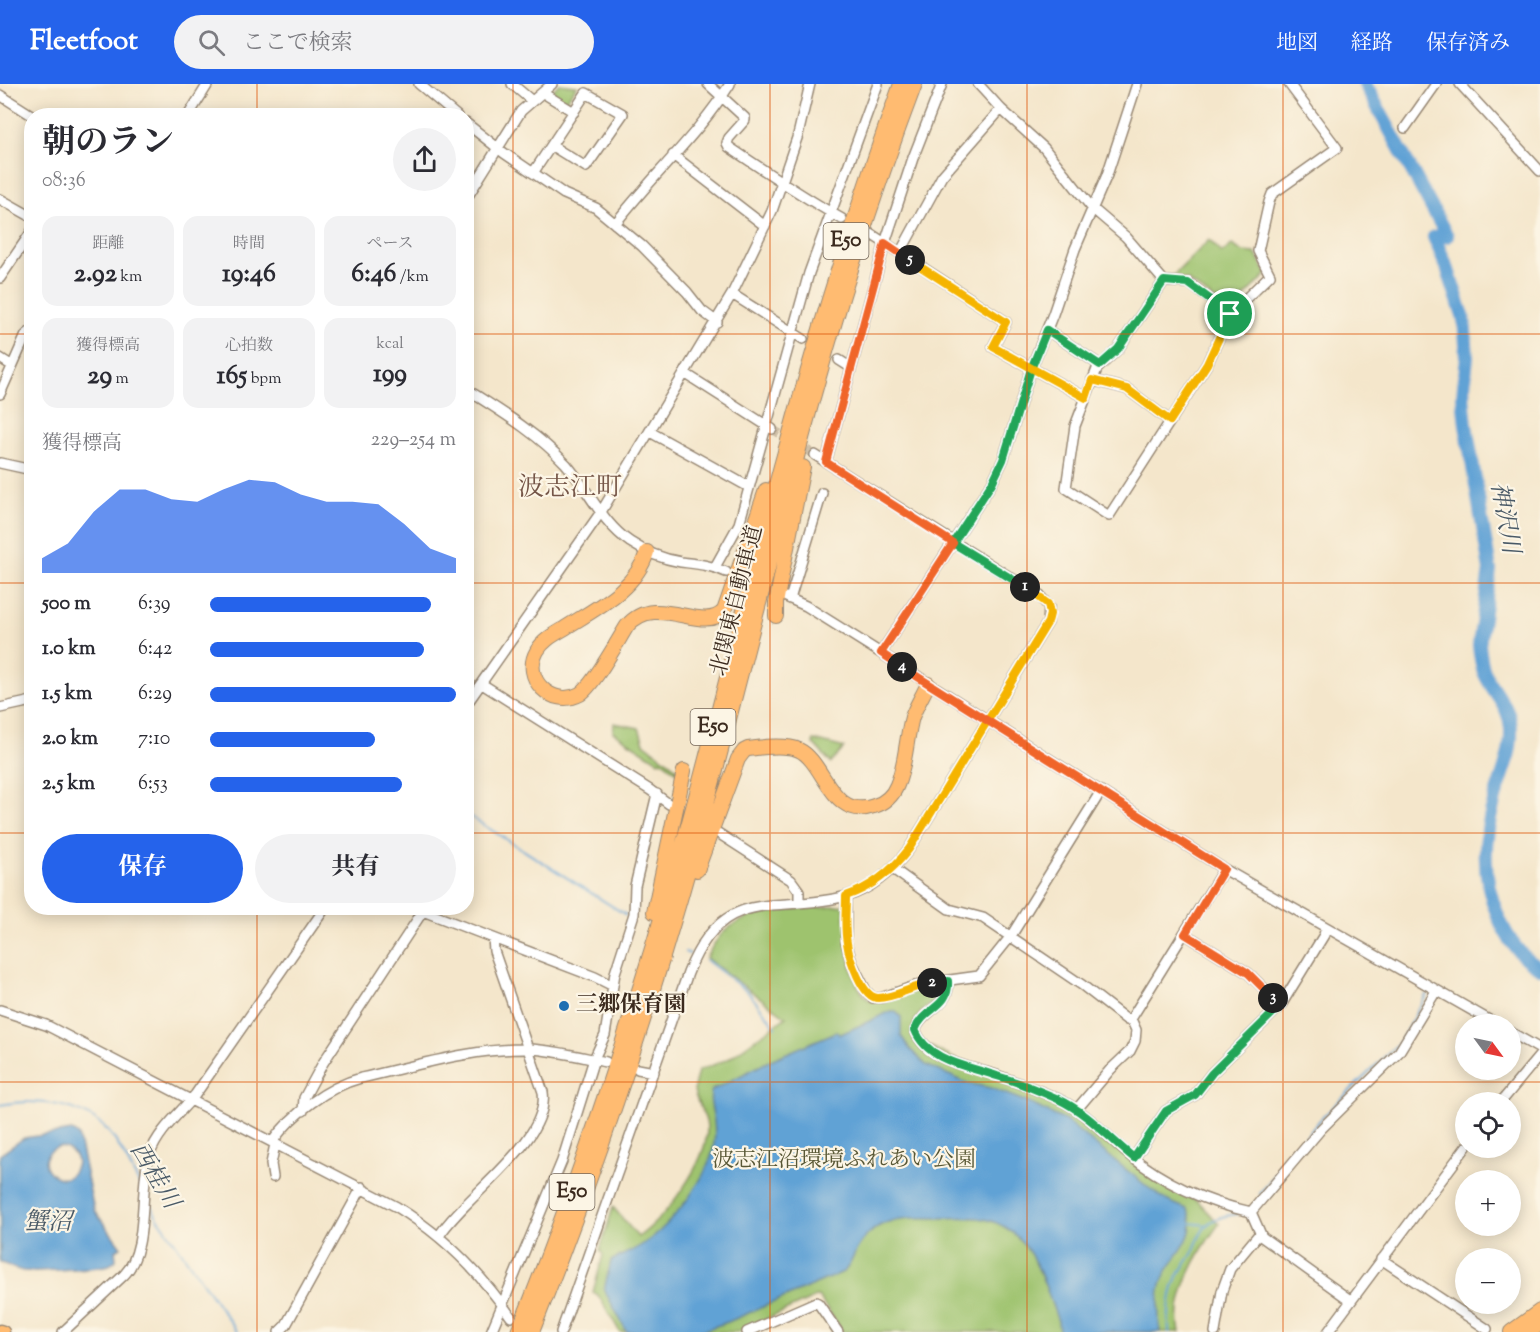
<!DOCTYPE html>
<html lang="ja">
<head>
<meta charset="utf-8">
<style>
  body { margin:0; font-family:"Sorts Mill Goudy","Noto Serif JP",serif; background:#f2f2f3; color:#2b2b33; height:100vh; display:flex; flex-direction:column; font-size:22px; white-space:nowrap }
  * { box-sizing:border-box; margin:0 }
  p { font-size:20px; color:#7c7c81 }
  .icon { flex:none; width:33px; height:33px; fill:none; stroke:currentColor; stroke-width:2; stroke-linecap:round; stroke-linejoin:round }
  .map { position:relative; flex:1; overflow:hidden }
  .drawer { position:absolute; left:24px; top:24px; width:450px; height:807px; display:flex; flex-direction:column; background:#fff; border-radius:24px; box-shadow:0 3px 15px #0003 }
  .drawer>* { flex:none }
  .needle { width:39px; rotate:123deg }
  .buttons { position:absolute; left:1455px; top:930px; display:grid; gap:12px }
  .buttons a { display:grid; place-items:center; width:66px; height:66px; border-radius:50%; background:#fff; box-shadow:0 3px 15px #0003; font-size:30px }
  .pin { position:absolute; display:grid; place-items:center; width:51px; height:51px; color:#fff; margin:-26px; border:3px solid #fff; border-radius:50%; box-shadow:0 2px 6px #0007 }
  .km { position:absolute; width:30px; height:30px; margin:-15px; border-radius:50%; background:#222; color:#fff; font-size:16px; line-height:30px; text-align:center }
  .round { display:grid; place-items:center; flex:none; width:63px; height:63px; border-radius:32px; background:#f2f2f3 }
  .summary { display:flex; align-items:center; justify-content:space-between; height:102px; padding:0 18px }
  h1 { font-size:33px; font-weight:700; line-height:45px }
  .figures { display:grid; grid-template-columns:repeat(3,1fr); gap:9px; height:102px; padding:6px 18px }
  .figures div { display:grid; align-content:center; border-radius:15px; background:#f2f2f3; text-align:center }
  .figures b { font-size:26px; font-weight:700 }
  .figures small { font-size:16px; font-weight:400 }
  .figures p { font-size:16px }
  .chart { height:168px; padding:12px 18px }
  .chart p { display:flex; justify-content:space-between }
  .chart svg { width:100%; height:108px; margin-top:6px; fill:#2563eb; opacity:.7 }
  .action { display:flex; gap:12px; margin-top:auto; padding:12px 18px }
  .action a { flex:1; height:69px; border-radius:36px; background:#2563eb; color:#fff; font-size:24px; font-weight:700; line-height:69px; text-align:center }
  .action a+a { background:#f2f2f3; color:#2b2b33 }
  ul { padding:0 18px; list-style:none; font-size:20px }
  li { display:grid; grid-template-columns:96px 72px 1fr; align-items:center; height:45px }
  li i { height:15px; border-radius:8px; background:#2563eb }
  header { display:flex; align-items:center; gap:36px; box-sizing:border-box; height:84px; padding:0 30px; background:#2563eb; color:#fff }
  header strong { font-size:28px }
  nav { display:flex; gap:33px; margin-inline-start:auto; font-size:21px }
  .search { width:420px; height:54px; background:#f2f2f3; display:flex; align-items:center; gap:15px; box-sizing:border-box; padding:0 21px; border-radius:33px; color:#7c7c81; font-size:22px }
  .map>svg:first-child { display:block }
</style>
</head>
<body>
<header>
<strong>Fleetfoot</strong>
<div class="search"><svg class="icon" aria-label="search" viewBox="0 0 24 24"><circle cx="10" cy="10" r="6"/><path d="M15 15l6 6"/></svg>ここで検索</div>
<nav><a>地図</a><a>経路</a><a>保存済み</a></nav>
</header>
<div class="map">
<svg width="1540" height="1248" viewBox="0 0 1540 1248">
  <rect width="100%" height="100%" fill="#fcf5e5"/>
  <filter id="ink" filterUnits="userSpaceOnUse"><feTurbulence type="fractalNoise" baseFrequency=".0167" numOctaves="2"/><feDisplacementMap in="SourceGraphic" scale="12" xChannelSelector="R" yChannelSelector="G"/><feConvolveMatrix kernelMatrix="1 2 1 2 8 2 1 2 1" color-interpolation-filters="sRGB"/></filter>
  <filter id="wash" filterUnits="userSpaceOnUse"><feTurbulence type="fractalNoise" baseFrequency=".008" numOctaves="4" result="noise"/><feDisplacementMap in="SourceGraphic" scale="24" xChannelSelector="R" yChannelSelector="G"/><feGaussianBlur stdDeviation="1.35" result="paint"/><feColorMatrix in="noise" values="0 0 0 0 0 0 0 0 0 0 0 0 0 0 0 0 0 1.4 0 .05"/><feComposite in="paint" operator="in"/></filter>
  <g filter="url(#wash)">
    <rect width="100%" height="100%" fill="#f4e6cb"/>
    <path fill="#9ec36e" stroke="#6c7646" stroke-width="1.5" d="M559 0 577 2 565 18 554 11 553 6Z
      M1209 156 1222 169 1232 161 1243 168 1255 169 1267 190 1230 227 1187 196H1169Z
      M614 639 639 644 644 659 678 685 677 688 661 676 658 677 613 648Z
      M814 656 841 663 844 664 831 679 813 659Z
      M844 821C847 847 847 903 871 917L940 902 945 907C936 918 918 926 914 940 913 944 915 951 915 955L991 993 1048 1015 1068 1026 1164 1100 1198 1117 1219 1140C1198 1168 1172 1212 1180 1248H843L818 1212 738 1248H620L598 1211 593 1208 603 1171 600 1166 613 1123 638 1153C665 1134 707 1079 707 1045 708 1031 695 1019 694 1005 694 1000 697 993 698 987L728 975 786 933 706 874C711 865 717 853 725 847 753 822 808 825 844 821Z"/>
    <path fill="#61a2d5" stroke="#4e667a" stroke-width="1.5" fill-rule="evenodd" d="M889 928H896L901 933V952L910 965 926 981 967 999 991 1004 1027 1018 1066 1037 1149 1104 1168 1117 1187 1125C1202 1153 1170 1174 1162 1197 1158 1209 1158 1235 1160 1248H1059L1058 1237C1043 1198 1032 1145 984 1135 970 1132 953 1134 938 1134 920 1134 896 1132 879 1142 871 1147 862 1156 857 1165 852 1174 851 1182 843 1188L728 1238 698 1248H627L604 1206 611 1177C621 1171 633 1167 643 1160 670 1143 710 1092 714 1060 715 1053 715 1045 714 1037 713 1026 708 1016 712 1006L773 975 836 948H838L839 951Z
      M72 1047 78 1051 94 1126 121 1163 115 1166 116 1176C114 1178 112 1180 109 1181 103 1184 29 1188 23 1187 15 1185 7 1181 0 1178V1071L24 1054ZM58 1063C70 1063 81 1073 75 1085 63 1111 26 1075 58 1063Z"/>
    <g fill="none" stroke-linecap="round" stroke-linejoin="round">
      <path stroke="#61a2d5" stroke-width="2" d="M466 730 626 831
        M685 868 690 870
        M706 876 748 908 776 943
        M0 1021C35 1014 83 1019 108 1047 122 1063 131 1085 141 1103
        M1260 1110 1320 1036 1400 958 1427 910
        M147 1114 156 1131 237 1248
        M1189 1139 1207 1141
        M1169 1248C1168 1231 1169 1209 1177 1193 1181 1185 1187 1178 1192 1170 1197 1160 1199 1149 1207 1141 1215 1133 1227 1132 1237 1130"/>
      <path stroke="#61a2d5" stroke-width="14" d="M1365 0 1447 152 1434 153 1447 183 1464 235 1467 272 1463 312 1466 341 1490 486 1479 561C1480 570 1481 579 1484 588 1492 608 1510 621 1511 645 1512 668 1503 690 1496 711 1483 754 1481 791 1498 832 1507 854 1519 873 1540 884"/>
    </g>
  </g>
  <g filter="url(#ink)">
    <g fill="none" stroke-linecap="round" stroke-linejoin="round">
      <path stroke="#cfc0a8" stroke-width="9" stroke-dasharray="9 4.5" stroke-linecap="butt" d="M772 345 815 371"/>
      <g stroke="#988874" stroke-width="12">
        <path id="minor" d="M419 0 457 32
          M512 0 532 17
          M708 0 745 34V36L729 54 727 59 729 63C766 88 803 113 842 135
          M978 0 1001 25 1044 64 1092 124 1126 153 1164 197 1189 199 1230 230
          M1460 0 1540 87
          M543 9 574 28
          M0 11 33 32
          M188 32 208 0
          M466 39 504 69 564 110 596 124 642 162 687 208 702 227 717 238
          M1405 44 1436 0
          M673 71 765 142
          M533 89 586 9 623 30 586 83 552 62
          M0 115 32 133
          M466 115 521 27 552 0
          M615 140C652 92 698 51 730 0
          M871 150 1006 238 993 263 1086 314
          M900 169 942 92 1001 25
          M0 194 32 147
          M1164 197 1118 265 1097 285 1075 342 1066 404 1109 432 1207 280 1230 230 1270 191 1258 167 1269 118 1272 110 1337 64 1289 0
          M732 210 803 255
          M1047 246 1100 281
          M0 274 11 281
          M839 276 850 283
          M686 290 772 345
          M1092 296 1127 305 1170 337
          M466 305C502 328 537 349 566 380 588 405 602 439 630 458 645 468 663 475 681 478 697 480 711 481 726 488
          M0 310 26 251 32 246
          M650 348 749 403
          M815 371 826 378
          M0 379 32 386
          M715 483 739 440 809 189 878 0
          M786 513 806 522 1224 785 1496 940
          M790 515 822 409
          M881 569 992 399 1003 376 1031 285 1053 230 1075 165 1107 91 1137 0
          M482 600 650 706 669 720
          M466 621 601 428 732 210 772 127 798 51 810 0
          M0 624 32 617
          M718 749 791 796 799 807V818
          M893 785 949 825 983 834 1082 901 1127 936 1131 935 1224 785
          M846 812V858L852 879 866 907 873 914H881L921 900 979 892 1011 852 1101 707
          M415 824 595 893 613 902
          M1185 850 1248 889 1281 921
          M948 897C950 923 924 924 915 946 927 977 968 982 996 991 1016 998 1036 1005 1056 1014 1085 1027 1105 1050 1128 1070 1165 1100 1205 1118 1251 1128
          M0 926 46 941 397 1123C444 1152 480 1188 511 1233
          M1510 948 1540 965
          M638 985 654 988
          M1501 1018 1540 971
          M1077 1025 1110 986 1130 967 1135 957 1136 946 1131 935
          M303 1027 304 1014 323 979 423 827
          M272 1058C292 1030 327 1003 361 994 415 982 472 964 529 965 554 966 581 973 606 978
          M1134 1074 1166 1027 1195 1011 1212 989 1281 921 1324 851 1326 843
          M273 1093 271 1080 275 1060
          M1251 1128 1321 1045 1399 968 1436 907
          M1251 1128 1262 1153 1350 1216
          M439 1152C465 1111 550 1058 543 1008L494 867 493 854
          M1381 1175 1487 1245
          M63 1248 124 1191C150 1165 138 1105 150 1070 158 1047 180 1029 195 1011L325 824
          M279 1248 286 1241 362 1103
          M491 1248 562 1077 594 975 605 951 615 889 634 830 635 802 657 710
          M561 1248 688 889C724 798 776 831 847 812 873 804 893 786 909 765L1048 538 1049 523 1040 512 826 378 885 159 913 74 942 0
          M747 1248 816 1218 818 1219 838 1248
          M1215 1248 1222 1207 1230 1185 1259 1150
          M1328 1248 1466 1063"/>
      </g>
      <g stroke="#988874" stroke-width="15">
        <path id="major" d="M0 1247 3 1248"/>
      </g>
      <g stroke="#988874" stroke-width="16">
        <path id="highway" d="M647 468C636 505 596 524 565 544 555 550 543 556 537 567 521 594 552 625 580 610 594 601 617 558 627 542 656 507 702 551 724 527L766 406
          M776 532V519L803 383
          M697 786 738 675 744 667 748 665C762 663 786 660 799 666 825 678 831 737 874 722 885 719 893 711 897 701 906 680 906 655 912 633 916 622 923 611 928 600
          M654 828 684 687
          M518 1248C582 1090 635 927 682 763 718 637 747 509 781 382 816 253 855 126 901 0
          M532 1248C604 1067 664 882 714 693 743 585 769 477 798 369 831 244 869 121 915 0
          M1511 1248 1540 1227
          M1529 1248 1540 1240"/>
      </g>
      <use href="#minor" stroke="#fff" stroke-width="9"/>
      <use href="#major" stroke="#ffbb71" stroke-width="12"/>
      <use href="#highway" stroke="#ffbb71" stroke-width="14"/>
    </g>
  </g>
  <g fill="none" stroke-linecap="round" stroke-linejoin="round" filter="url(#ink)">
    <g stroke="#fff" stroke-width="12">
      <path id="split-1" d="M1025 503 953 459 992 399 1003 376 1031 285 1047 246 1100 281 1118 265 1164 197 1188 199 1230 230"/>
    </g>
    <g stroke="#fff" stroke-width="12">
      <path id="split-2" d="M932 899C915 901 894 914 878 914 862 914 849 873 847 859 844 844 846 827 846 812 872 803 892 787 909 765L1048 538 1050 530 1048 520 1025 503"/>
    </g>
    <g stroke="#fff" stroke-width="12">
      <path id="split-3" d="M932 899 948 897C950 924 924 923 915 946 928 978 969 982 997 992 1018 998 1038 1006 1058 1015 1088 1029 1109 1054 1134 1074L1166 1027 1195 1011 1212 989 1281 921 1273 914"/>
    </g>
    <g stroke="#fff" stroke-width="12">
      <path id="split-4" d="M902 583 1224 785 1185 850 1248 889 1273 914"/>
    </g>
    <g stroke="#fff" stroke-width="12">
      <path id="split-5" d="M902 583 881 569 953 459 826 378 885 159 910 176"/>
    </g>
    <g stroke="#fff" stroke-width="12">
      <path id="split-6" d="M910 176 1006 238 993 263 1086 314 1092 296 1127 305 1170 337 1207 280 1230 230"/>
    </g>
    <use href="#split-1" stroke="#22a559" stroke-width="8"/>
    <use href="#split-2" stroke="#f5b400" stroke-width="8"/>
    <use href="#split-3" stroke="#22a559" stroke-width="8"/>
    <use href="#split-4" stroke="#f0652b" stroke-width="8"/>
    <use href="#split-5" stroke="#f0652b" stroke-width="8"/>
    <use href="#split-6" stroke="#f5b400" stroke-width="8"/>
  </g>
  <path fill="none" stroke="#df570d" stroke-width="1.5" stroke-opacity="0.55" d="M257 0V32M513 0V1248M770 0V1248M1027 0V1248M1283 0V1248M0 250H32M466 250H1540M0 499H32M466 499H1540M0 749H32M466 749H1540M257 824V1248M0 998H1540"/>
  <circle fill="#1f6fb2" stroke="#fcf5e5" stroke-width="2" cx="564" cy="922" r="6"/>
  <g text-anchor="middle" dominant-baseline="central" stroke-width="4.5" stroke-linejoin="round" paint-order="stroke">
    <g fill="#fcf5e5" stroke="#75675a" stroke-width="1.5">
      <rect x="823.5" y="139" width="45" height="36" rx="4.5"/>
      <rect x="690.5" y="625" width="45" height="36" rx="4.5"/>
      <rect x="549.5" y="1090" width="45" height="36" rx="4.5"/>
    </g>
    <g font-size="21" font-weight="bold" fill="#3b2a1e">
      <text x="846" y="157">E50</text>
      <text x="713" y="643">E50</text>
      <text x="572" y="1108">E50</text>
    </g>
    <g font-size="22" fill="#3b2a1e" stroke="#fcf5e5">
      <text transform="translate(738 517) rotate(-76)">北関東自動車道</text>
    </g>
    <g font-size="22" font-weight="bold" fill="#3b2a1e" stroke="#fcf5e5" text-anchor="start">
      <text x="576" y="922">三郷保育園</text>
    </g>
    <g font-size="22" fill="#595836" stroke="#fcf5e5">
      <text x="844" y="1077">波志江沼環境ふれあい公園</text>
    </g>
    <g font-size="24" font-style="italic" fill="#4a5a67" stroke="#fcf5e5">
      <text transform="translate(1504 434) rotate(80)">神沢川</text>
      <text transform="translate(154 1092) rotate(59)">西桂川</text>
      <text x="48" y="1139">蟹沼</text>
    </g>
    <g font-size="26" fill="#755648" stroke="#fcf5e5">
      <text x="570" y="404">波志江町</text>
    </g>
  </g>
</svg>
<div class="buttons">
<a><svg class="needle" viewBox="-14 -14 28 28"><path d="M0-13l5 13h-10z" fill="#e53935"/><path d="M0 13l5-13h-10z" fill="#7c7c81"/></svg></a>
<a><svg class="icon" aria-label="locate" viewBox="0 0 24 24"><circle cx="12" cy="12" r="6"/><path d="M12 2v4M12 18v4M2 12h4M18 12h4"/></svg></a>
<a>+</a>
<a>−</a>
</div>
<div class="pin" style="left:1230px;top:230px;background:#1e9e55"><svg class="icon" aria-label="arrive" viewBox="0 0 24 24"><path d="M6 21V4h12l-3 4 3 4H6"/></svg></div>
<b class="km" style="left:1025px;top:503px">1</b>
<b class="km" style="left:932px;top:899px">2</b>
<b class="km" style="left:1273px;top:914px">3</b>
<b class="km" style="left:902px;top:583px">4</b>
<b class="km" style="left:910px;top:176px">5</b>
<section class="drawer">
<div class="summary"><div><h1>朝のラン</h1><p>08:36</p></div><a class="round"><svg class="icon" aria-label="share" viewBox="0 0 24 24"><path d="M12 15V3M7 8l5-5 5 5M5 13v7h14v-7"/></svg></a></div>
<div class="figures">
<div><p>距離</p><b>2.92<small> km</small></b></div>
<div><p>時間</p><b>19:46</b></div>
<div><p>ペース</p><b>6:46<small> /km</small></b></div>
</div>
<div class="figures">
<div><p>獲得標高</p><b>29<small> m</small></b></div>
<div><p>心拍数</p><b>165<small> bpm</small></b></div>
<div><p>kcal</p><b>199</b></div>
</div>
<div class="chart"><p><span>獲得標高</span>229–254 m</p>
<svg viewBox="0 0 160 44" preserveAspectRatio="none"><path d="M0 44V38L10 32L20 19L30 10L40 10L50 14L60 15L70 10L80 6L90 7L100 12L110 15L120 15L130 16L140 24L150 34L160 38V44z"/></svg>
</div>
<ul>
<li><b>500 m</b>6:39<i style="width:90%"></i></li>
<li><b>1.0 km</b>6:42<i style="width:87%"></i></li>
<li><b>1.5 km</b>6:29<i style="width:100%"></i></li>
<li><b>2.0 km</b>7:10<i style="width:67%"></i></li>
<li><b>2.5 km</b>6:53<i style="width:78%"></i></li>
</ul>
<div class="action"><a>保存</a><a>共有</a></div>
</section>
</div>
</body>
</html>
